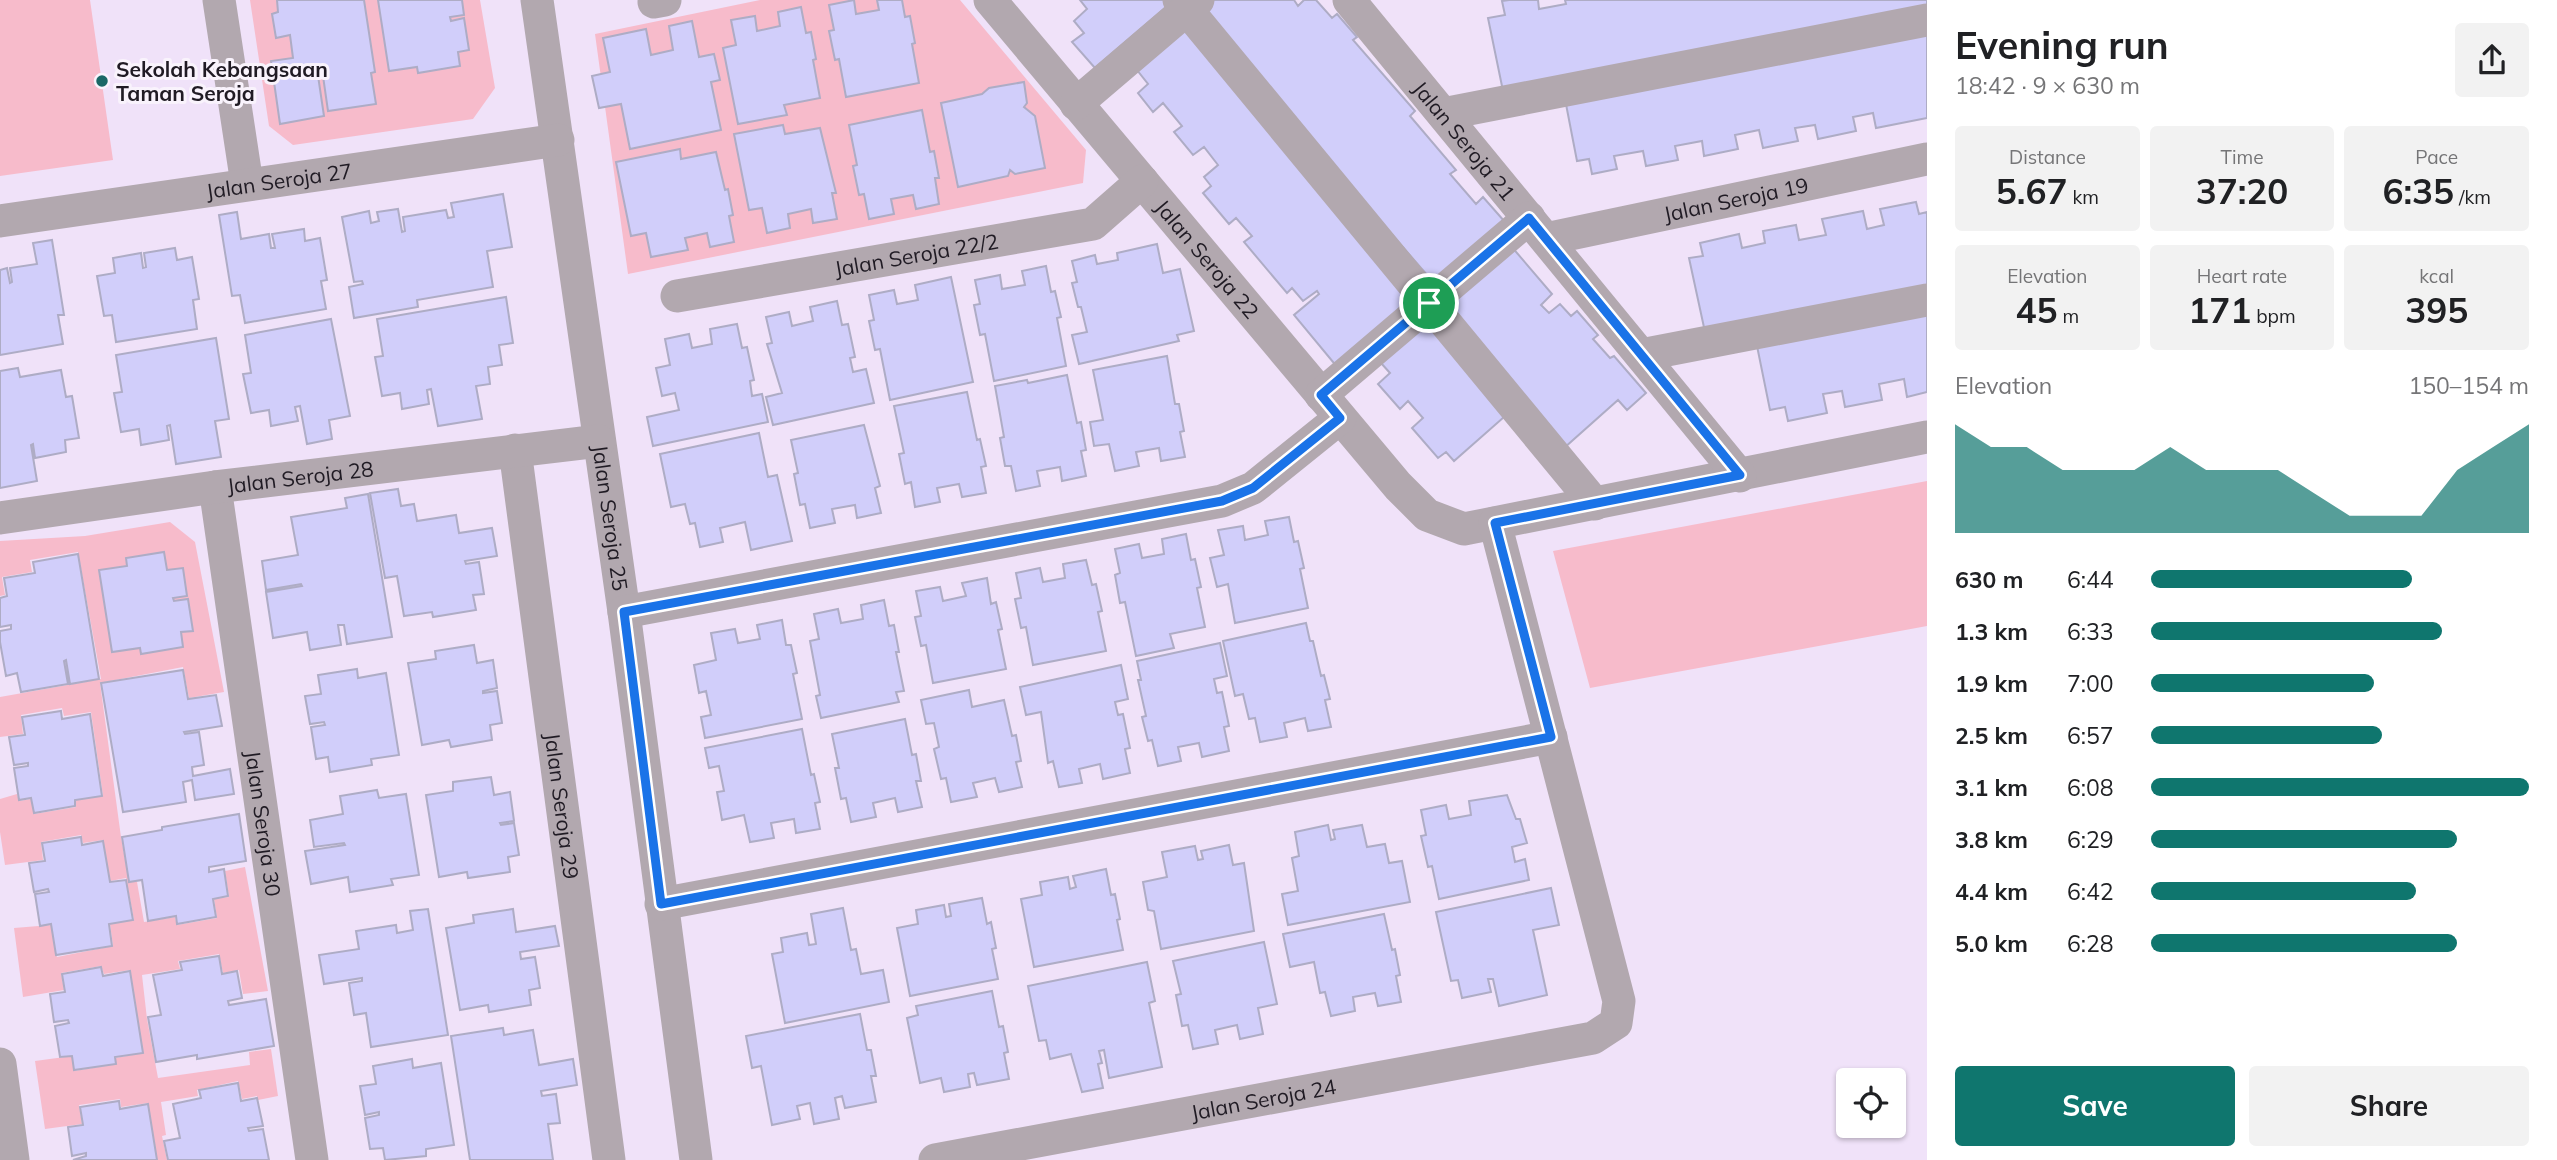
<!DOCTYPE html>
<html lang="en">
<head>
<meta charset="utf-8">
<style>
  body { margin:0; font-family:Mulish,sans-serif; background:#f2f2f2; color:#202124; height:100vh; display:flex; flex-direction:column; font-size:26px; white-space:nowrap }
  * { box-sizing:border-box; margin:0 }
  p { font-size:23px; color:#757577 }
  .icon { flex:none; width:38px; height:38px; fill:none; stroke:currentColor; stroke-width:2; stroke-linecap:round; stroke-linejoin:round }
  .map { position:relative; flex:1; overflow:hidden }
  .side { display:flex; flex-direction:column; background:#fff; width:630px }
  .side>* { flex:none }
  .fabs { position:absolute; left:1836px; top:1068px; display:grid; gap:14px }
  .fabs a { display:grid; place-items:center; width:70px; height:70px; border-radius:7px; background:#fff; box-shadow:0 2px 5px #0004; font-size:35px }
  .pin { position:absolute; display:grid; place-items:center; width:60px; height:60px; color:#fff; margin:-30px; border:4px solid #fff; border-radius:50%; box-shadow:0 2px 7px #0007 }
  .round { display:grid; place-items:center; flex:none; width:74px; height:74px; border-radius:7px; background:#f2f2f2 }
  .summary { display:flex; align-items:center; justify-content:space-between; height:119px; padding:0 28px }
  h1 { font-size:38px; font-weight:700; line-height:52px }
  .metrics { display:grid; grid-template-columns:repeat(3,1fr); gap:10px; height:119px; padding:7px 28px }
  .metrics div { display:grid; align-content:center; border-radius:7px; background:#f2f2f2; text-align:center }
  .metrics b { font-size:35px; font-weight:700 }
  .metrics small { font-size:19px; font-weight:400 }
  .metrics p { font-size:19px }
  .chart { height:196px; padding:14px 28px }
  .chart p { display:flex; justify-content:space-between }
  .chart svg { width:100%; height:126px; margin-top:7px; fill:#0f766e; opacity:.7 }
  .cta { display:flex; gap:14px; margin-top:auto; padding:14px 28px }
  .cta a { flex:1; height:80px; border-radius:7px; background:#0f766e; color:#fff; font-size:28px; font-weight:700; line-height:80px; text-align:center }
  .cta a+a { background:#f2f2f2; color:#202124 }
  ul { padding:0 28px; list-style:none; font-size:23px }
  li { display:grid; grid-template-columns:112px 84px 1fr; align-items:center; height:52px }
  li i { height:18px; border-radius:9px; background:#0f766e }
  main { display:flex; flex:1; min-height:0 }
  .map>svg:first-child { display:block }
</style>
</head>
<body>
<main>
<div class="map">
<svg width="1927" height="1160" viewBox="0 0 1927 1160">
  <rect width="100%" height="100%" fill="#f0e2f9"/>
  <path fill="#f7bbcb" d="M0 0H90L113 160 0 176Z
    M250 0H480L495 88 473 119 293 145 269 126Z
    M760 0H960L1086 150 1083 183 628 274 595 34Z
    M1927 481V626L1590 688 1553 551Z
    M170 522 195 542 224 692 189 698 183 667 100 683 121 837 129 882H137L144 922 175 917 177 925 217 918 214 899 229 897 225 871 245 867 268 991 243 994 239 970 223 973 219 954 178 961 180 969 142 975 147 1019 158 1078 250 1065 249 1052 271 1049 278 1096 258 1100 257 1096 242 1099 238 1081 197 1090 198 1096 161 1102 166 1135 162 1136 167 1160H157L148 1103 121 1107 120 1099 79 1105 82 1124 45 1129 35 1061 72 1056 74 1071 116 1064 115 1058 143 1053 130 970 104 974 101 966 61 973 64 990 23 997 14 928 51 925 57 957 113 946 110 924 134 920 126 878 110 881 103 840 83 843 81 835 41 842 43 860 5 865 0 832V799L17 794 19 801 31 799 34 814 76 807 75 800 103 796 91 712 64 716 62 708 21 715 23 734 0 737V697L101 679 78 552 30 560 32 572 2 577 5 595 0 596V541L85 536Z"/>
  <path fill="#d1cefa" stroke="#aeacc5" stroke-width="2" d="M277 0H364L375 72 371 73 376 104 328 111 322 69H317L324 116 280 124 271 61 293 58 290 35 276 38 272 14 278 12Z
    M378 0H462L464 15 450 17 451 21 464 18 469 50 458 52 460 66 418 73 417 67 389 71Z
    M854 0 856 14 879 10 877 0H902L905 17 910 16 915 43 912 44 919 83 846 97 839 59 835 60 829 31 834 30 829 5Z
    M1080 0H1170L1172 2 1095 68 1072 42 1084 33 1074 21 1087 9Z
    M1205 0H1294L1298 6 1304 0H1316L1332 18 1337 14 1357 37 1353 40 1415 111 1410 116 1456 170 1450 174 1476 204 1483 197 1505 222 1435 284 1195 9Z
    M1509 0H1538L1539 9 1566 4 1565 0H1927V7L1503 91 1488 18 1505 15 1502 1Z
    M801 7 806 33 811 32 816 59 813 60 820 98 784 105 787 115 738 124 723 48 736 45 731 20 755 16 757 31 780 26 778 12Z
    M1187 12 1422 297 1338 368 1294 315 1319 294 1317 291 1303 301 1292 288 1287 293 1244 242 1252 236 1236 218 1229 224 1203 193 1211 186 1204 177 1218 165 1204 147 1193 155 1174 132 1182 126 1163 103 1153 112 1138 93 1148 84 1129 60Z
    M692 21 699 57 714 54 720 80 711 82 721 130 630 149 621 104 599 108 592 76 610 72 603 38 646 29 651 55 673 50 669 26Z
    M1927 30V118L1876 128 1873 113 1853 117 1856 131 1818 139 1815 125 1795 128 1798 141 1763 148 1759 130 1735 135 1738 149 1704 156 1702 141 1675 146 1678 160 1646 166 1643 151 1614 156 1617 169 1592 174 1589 159 1577 161 1565 99Z
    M1024 82 1027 103 1024 107 1035 116 1045 168 1015 174 1010 170 1008 176 958 187 941 103 982 94 989 88Z
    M922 110 930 152 934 151 939 178H935L939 204 916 209 913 195 891 199 894 214 869 219 864 194 859 195 853 166 857 165 849 125Z
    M783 125 785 134 820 128 836 193H832L837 219 813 223 811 209 788 214 790 228 767 233 762 208 749 210 734 134Z
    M680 149 681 159 716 152 725 190 728 189 733 215 729 216 734 242 710 247 707 233 685 238 688 250 651 257 646 233 631 236 616 162Z
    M503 194 512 247 487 251 493 287 417 300 418 307 354 318 349 287 363 284 362 281 354 282 342 217 369 211 371 223 379 221 377 212 398 209 402 232 405 231 403 217 446 210 448 218 454 217 451 203Z
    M1916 202 1919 214 1927 212V286L1705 332 1689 258 1703 256 1700 243 1739 234 1742 248 1765 243 1763 231 1796 225 1799 240 1826 235 1822 219 1863 211 1867 229 1884 225 1880 209Z
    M237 212 241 239 269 234 271 248H275L272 234 304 229 305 241 320 238 327 280 321 281 326 309 245 323 240 295 232 296 219 215Z
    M52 240 64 315H58L63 344 0 355V270L7 268 10 283 12 282 10 268 37 264 33 243Z
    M1157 244 1163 273 1180 269 1194 331 1177 335 1179 341 1079 364 1072 335 1087 332 1081 307H1078L1072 283 1077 282 1072 261 1095 255 1097 264 1118 260 1117 253Z
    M1511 246 1552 294 1541 305 1549 313 1560 304 1571 316 1577 311 1598 335 1593 339 1610 358 1614 356 1646 393 1627 410 1618 400 1564 448 1444 305Z
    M175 248 177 260 192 257 199 299 193 300 197 329 116 342 112 315 104 316 97 276 115 273 113 258 141 253 143 268 146 267 144 253Z
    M1046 266 1051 292 1055 291 1061 317 1057 318 1066 366 994 381 985 334 980 335 974 305 980 304 975 280 1000 275 1002 289 1025 285 1022 271Z
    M951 277 973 382 890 400 880 349 875 350 869 321 874 320 869 295 894 290 897 304 918 300 915 285Z
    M506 297 513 343 499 345 502 365 488 367 490 384 476 386 482 419 438 426 431 389 427 390 429 404 402 409 400 393 382 396 375 357 383 356 377 319Z
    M837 301 842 325 848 324 855 357 850 358 853 372 866 369 874 403 773 425 766 397 782 393 767 344 772 343 766 317 789 312 792 326 813 321 810 307Z
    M1927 307V392L1907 397 1904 379 1879 384 1882 400 1845 407 1842 391 1823 394 1827 413 1788 421 1785 407 1770 410 1756 341Z
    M1432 318 1512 410 1454 461 1446 452 1438 458 1412 428 1423 418 1408 401 1400 409 1378 384 1390 373 1381 363Z
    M331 319 350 416 329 420 332 439 307 444 300 406 295 407 298 421 271 426 269 410 251 413 243 374 251 373 245 335Z
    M737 324 742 348 747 347 754 380 750 381 752 396 762 394 768 422 653 446 647 417 679 410 675 393 662 396 656 368 670 365 665 339 689 334 692 348 712 344 710 329Z
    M216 338 229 419 215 421 221 457 176 464 170 425 167 426 169 440 141 445 139 429 121 432 114 393 122 392 116 355Z
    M1167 356 1175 404H1179L1184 431 1180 432 1185 457 1161 461 1159 448 1136 452 1139 466 1115 471 1109 444 1094 446 1090 422 1103 420 1093 370Z
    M18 368 20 377 61 370 66 397 72 396 79 438 65 440 66 452 35 458 33 444 31 445 37 481 0 488V371Z
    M1067 375 1077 423 1081 422 1086 450 1081 451 1086 476 1062 481 1060 467 1037 471 1040 486 1016 491 1011 466H1005L1000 438 1004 437 995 386 1027 380 1028 383Z
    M967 392 977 440 980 439 986 466 981 467 986 493 962 497 959 484 937 488 940 502 915 507 911 482 905 484 899 454 904 453 894 406Z
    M864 425 880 486 875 488 881 513 857 518 855 505 832 509 835 523 810 528 805 504 800 505 794 474 798 473 791 440Z
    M759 433 768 477 777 475 792 541 751 550 745 522 720 528 723 542 700 547 695 523 690 524 685 504 671 507 660 454Z
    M398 489 401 506 414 504 417 521 456 515 459 533 492 528 497 556 465 561 466 564 479 562 484 594 473 595 476 610 433 617 432 612 404 616 397 576 385 578 370 493Z
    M368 494 392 637 347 644 344 625H338L341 645 310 650 307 632 273 638 266 592 302 586 301 584 266 590 262 561 298 555 291 517 347 508 345 498Z
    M1289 517 1294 542 1298 541 1304 568 1300 569 1308 608 1235 623 1228 584 1217 587 1210 558 1224 555 1218 530 1243 526 1245 540 1268 535 1265 521Z
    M1186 534 1191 560 1195 559 1201 587 1197 588 1205 627 1170 634 1174 648 1136 656 1125 602 1120 603 1115 575 1120 573 1115 549 1139 544 1142 558 1164 554 1162 539Z
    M164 552 167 570 183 568 187 596 173 598 174 601 188 599 193 631 181 632 183 647 141 654 140 648 112 652 99 570 127 566 126 558Z
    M78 554 99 679 70 684 66 660 64 661 68 684 21 692 17 673 6 676 0 642V631L11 629V625L0 627V598L7 596 4 578 35 573 33 562Z
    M1086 560 1092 585 1096 584 1102 611 1098 612 1106 651 1033 665 1026 627 1021 628 1015 599 1021 598 1016 573 1040 568 1043 582 1065 578 1063 564Z
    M987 578 991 604 996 602 1002 629 998 630 1006 669 933 683 926 645 921 646 915 617 921 616 916 591 940 587 943 601 966 596 962 583Z
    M884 600 889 626 894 625 899 652H896L904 691 896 692 899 702 821 718 816 696 820 695 810 641 819 639 814 614 838 609 841 623 863 619 861 605Z
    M782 620 786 645H791L797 673 793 674 802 719 705 738 701 717 711 715 706 691 699 693 694 665 716 660 711 633 735 629 738 643 760 639 757 625Z
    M1306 623 1310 641H1313L1321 676 1324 675 1330 699 1325 700 1331 727 1308 731 1305 718 1284 723 1287 737 1260 742 1255 718 1249 719 1243 694 1235 696 1223 641Z
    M1220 643 1227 676 1214 679 1217 693 1222 692 1229 726 1224 727 1229 751 1202 757 1199 743 1178 747 1181 761 1158 766 1152 740 1148 741 1142 717 1146 716 1138 680H1141L1137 661Z
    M474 645 477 663 493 660 497 688 483 691V693L497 691 502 723 490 725 492 740 451 747 449 740 422 745 408 663 436 659 435 651Z
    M1121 665 1128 699 1115 702 1118 715 1123 714 1130 748 1125 749 1130 773 1103 779 1100 764 1079 769 1082 783 1059 787 1053 761 1048 763 1041 712 1026 715 1020 687Z
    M357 669 358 678 386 673 399 755 371 759 372 765 330 772 328 757 316 759 311 727 325 725 324 722 310 724 305 696 321 694 318 675Z
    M183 670 188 699 216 695 222 726 184 732 185 734 199 732 204 765 192 767 193 776 230 769 234 794 195 800 192 780 183 782 186 802 123 812 101 683Z
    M969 690 972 707 1004 700 1012 736 1016 735 1021 761 1016 762 1022 787 999 792 995 778 973 783 977 797 951 802 946 778 941 779 934 749 939 747 934 723 926 724 921 700Z
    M61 711 62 719 90 714 102 796 75 800V806L34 813 31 798 19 800 14 768 28 766V763L14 765 9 737 25 735 22 717Z
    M905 719 912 755 916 754 921 781H916L922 807 898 812 895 798 873 803 876 817 851 822 846 798 841 799 835 768H839L832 734Z
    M802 729 811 775 814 774 820 802 815 803 820 829 796 833 794 819 771 823 774 838 750 842 744 815 722 820 717 792 724 791 719 766 709 768 705 748Z
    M491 777 494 795 510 792 514 821 500 823 501 825 514 823 519 855 508 857 510 872 468 878 467 872 439 877 426 795 453 791V782Z
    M377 790 379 798 406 794 419 875 391 879 393 885 350 892 348 877 311 884 305 851 345 845 344 843 314 847 310 820 343 814 340 796Z
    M1507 795 1516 819H1520L1527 843 1512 847 1515 862 1525 859 1529 880 1439 899 1432 866 1428 867 1421 836 1426 835 1421 810 1446 805 1449 819 1471 815 1469 801Z
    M239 814 246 861 209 867V872L224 869 228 896 213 899 216 917 177 924 176 916 148 921 142 880 129 882 122 837 162 830V827Z
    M1328 825 1331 840 1335 839 1333 830 1362 825 1367 847 1385 844 1389 863 1402 861 1410 902 1288 925 1282 894 1298 891 1292 858 1299 856 1295 832Z
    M81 837 82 845 103 841 110 882 126 880 133 920 109 924 112 946 56 955 51 924 40 926 35 894 49 892 48 889 34 892 29 863 45 861 42 843Z
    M1229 845 1233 865 1244 863 1254 931 1161 949 1154 911 1148 910 1143 882 1167 877 1162 852 1195 846 1198 860 1203 859 1201 851Z
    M1106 869 1111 895 1115 894 1120 919 1117 920 1123 950 1034 967 1021 899 1042 895 1040 882 1068 877 1070 889 1076 887 1073 876Z
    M1551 888 1559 925 1533 930 1547 995 1499 1006 1493 979H1488L1491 992 1462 998 1458 980 1451 981 1436 912Z
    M982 898 987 924 991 922 996 948 992 949 998 979 910 996 897 928 918 924 916 910 944 905 946 917 951 916 949 904Z
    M843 908 851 950 856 949 861 974 883 970 889 1002 785 1023 772 954 783 952 781 938 807 933 809 945 816 944 811 914Z
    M428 909 448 1035 371 1047 366 1013 354 1015 349 983 362 981V978L324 984 319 955 359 949 356 931 396 925 397 933 413 930 410 911Z
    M513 909 516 932 555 926 559 946 520 952 521 959 535 957 540 988 529 990 531 1005 489 1012 488 1005 460 1010 446 928 474 923 473 915Z
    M1384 914 1392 950 1395 949 1400 975 1396 976 1401 1002 1378 1006 1375 993 1353 997 1355 1011 1331 1016 1325 992 1320 993 1314 962 1290 967 1283 934Z
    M1264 942 1277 1004 1258 1008 1263 1034 1240 1039 1237 1025 1215 1030 1218 1044 1193 1049 1188 1025 1182 1026 1176 995 1181 994 1173 961Z
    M219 956 222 974 237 971 242 998 228 1001 229 1005 266 999 274 1046 197 1059V1055L156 1062 148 1017 161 1015 153 975 182 970 180 962Z
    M1147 962 1155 1001 1149 1003 1162 1067 1109 1078 1104 1050 1099 1051 1102 1063 1098 1064 1103 1088 1082 1092 1071 1054 1050 1059 1046 1040 1039 1041 1028 986Z
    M101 967 103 976 130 971 143 1053 115 1057 116 1064 74 1070 72 1056 60 1057 55 1026 69 1023 68 1020 54 1022 50 994 65 992 62 974Z
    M992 991 999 1027 1003 1026 1008 1052 1004 1053 1009 1079 977 1085 974 1073 968 1074 970 1087 944 1092 941 1078 920 1083 907 1018 918 1015 916 1006Z
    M860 1014 867 1050H871L876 1076H871L876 1102 845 1108 842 1096 835 1098 839 1119 814 1124 810 1103 797 1106 800 1119 772 1125 761 1066 752 1068 746 1036Z
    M503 1028 504 1035 533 1030 539 1065 573 1059 577 1085 541 1091 542 1096 556 1094 560 1123 548 1124 553 1160H470L451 1036Z
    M412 1059 413 1068 441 1063 454 1145 426 1149V1156L385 1160 383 1148 370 1149 365 1118 379 1115V1112L365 1115 360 1086 376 1084 373 1066Z
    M238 1083 241 1101 257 1098 263 1126 248 1128 249 1131 263 1129 269 1160H168L164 1141 180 1138 173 1104 201 1098 199 1090Z
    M119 1101 120 1109 148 1104 157 1160H73L86 1156V1153L72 1156 68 1127 83 1125 80 1107Z"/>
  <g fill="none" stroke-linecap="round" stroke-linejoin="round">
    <g stroke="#b2a8af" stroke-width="33">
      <path d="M219 0 247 184"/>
      <path id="s1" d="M537 0 624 612 696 1160"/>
      <path id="s2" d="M990 0 1398 486 1427 515 1464 529 1927 437"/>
      <path d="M1179 0 1595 504"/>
      <path id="s3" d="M1349 0 1740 476"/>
      <path d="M654 2 665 0"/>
      <path d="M1076 104 1198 0"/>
      <path d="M1443 114 1927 20"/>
      <path id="s4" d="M0 221 558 140"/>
      <path id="s5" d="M1546 239 1927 159"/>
      <path id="s6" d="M677 296 1093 224 1142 181"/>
      <path d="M1641 355 1927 300"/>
      <path d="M1321 395 1529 218"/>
      <path id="s7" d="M515 450 609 1160"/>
      <path id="s8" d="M215 487 312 1160"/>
      <path id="s9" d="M0 518 215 487 599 441"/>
      <path d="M624 612 1222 501 1253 488 1340 418"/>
      <path d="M661 904 1551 737"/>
      <path d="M0 1064 13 1160"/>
      <path id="s10" d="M935 1160 1593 1038 1616 1023 1619 1001 1495 523"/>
    </g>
  </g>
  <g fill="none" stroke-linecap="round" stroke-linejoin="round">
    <g stroke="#fff" stroke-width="14">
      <path id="route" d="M1529 218 1740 475 1495 523 1551 737 661 904 624 612 1222 501 1253 488 1340 418 1321 395Z"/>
    </g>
    <use href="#route" stroke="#1a73e8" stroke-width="9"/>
  </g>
  <circle fill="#1a6766" stroke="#f9f3fc" stroke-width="2.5" cx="102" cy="81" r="7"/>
  <g text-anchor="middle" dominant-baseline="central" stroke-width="6" stroke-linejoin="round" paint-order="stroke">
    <g font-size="21" font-weight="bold" fill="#201b24" stroke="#f9f3fc" text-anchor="start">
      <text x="116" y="69">Sekolah Kebangsaan<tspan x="116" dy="24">Taman Seroja</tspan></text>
    </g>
    <g font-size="21" fill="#201b24" stroke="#f9f3fc">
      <text stroke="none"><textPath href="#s3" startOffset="182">Jalan Seroja 21</textPath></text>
      <text stroke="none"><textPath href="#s4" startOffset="282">Jalan Seroja 27</textPath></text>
      <text stroke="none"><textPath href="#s5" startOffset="194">Jalan Seroja 19</textPath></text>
      <text stroke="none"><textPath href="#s6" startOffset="243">Jalan Seroja 22/2</textPath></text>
      <text stroke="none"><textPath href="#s2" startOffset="338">Jalan Seroja 22</textPath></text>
      <text stroke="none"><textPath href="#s9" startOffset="303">Jalan Seroja 28</textPath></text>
      <text stroke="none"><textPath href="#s1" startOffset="523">Jalan Seroja 25</textPath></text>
      <text stroke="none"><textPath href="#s7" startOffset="359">Jalan Seroja 29</textPath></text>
      <text stroke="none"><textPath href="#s8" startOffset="340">Jalan Seroja 30</textPath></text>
      <text stroke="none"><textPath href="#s10" startOffset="334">Jalan Seroja 24</textPath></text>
    </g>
  </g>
</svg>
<div class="fabs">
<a><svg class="icon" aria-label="locate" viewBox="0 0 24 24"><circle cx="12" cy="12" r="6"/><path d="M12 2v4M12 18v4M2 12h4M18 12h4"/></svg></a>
</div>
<div class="pin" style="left:1429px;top:303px;background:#1e9e55"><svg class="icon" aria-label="arrive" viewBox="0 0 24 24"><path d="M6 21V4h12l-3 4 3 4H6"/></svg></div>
</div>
<section class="side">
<div class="summary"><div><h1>Evening run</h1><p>18:42 · 9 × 630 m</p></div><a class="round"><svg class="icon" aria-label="share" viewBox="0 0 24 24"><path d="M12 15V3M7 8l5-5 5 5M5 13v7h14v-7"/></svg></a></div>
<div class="metrics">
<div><p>Distance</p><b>5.67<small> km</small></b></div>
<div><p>Time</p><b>37:20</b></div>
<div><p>Pace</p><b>6:35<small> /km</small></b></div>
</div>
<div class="metrics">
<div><p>Elevation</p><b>45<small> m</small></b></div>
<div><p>Heart rate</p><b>171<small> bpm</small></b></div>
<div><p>kcal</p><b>395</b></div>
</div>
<div class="chart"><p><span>Elevation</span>150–154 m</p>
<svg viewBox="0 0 160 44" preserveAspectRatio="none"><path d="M0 44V6L10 14L20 14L30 22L40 22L50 22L60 14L70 22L80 22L90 22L100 30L110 38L120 38L130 38L140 22L150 14L160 6V44z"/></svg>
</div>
<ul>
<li><b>630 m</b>6:44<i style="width:69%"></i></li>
<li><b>1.3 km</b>6:33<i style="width:77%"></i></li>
<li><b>1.9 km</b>7:00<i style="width:59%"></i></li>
<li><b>2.5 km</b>6:57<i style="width:61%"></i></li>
<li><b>3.1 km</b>6:08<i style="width:100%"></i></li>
<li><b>3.8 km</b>6:29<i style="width:81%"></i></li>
<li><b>4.4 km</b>6:42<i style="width:70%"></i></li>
<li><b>5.0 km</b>6:28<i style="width:81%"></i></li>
</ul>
<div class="cta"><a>Save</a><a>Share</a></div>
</section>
</main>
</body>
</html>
